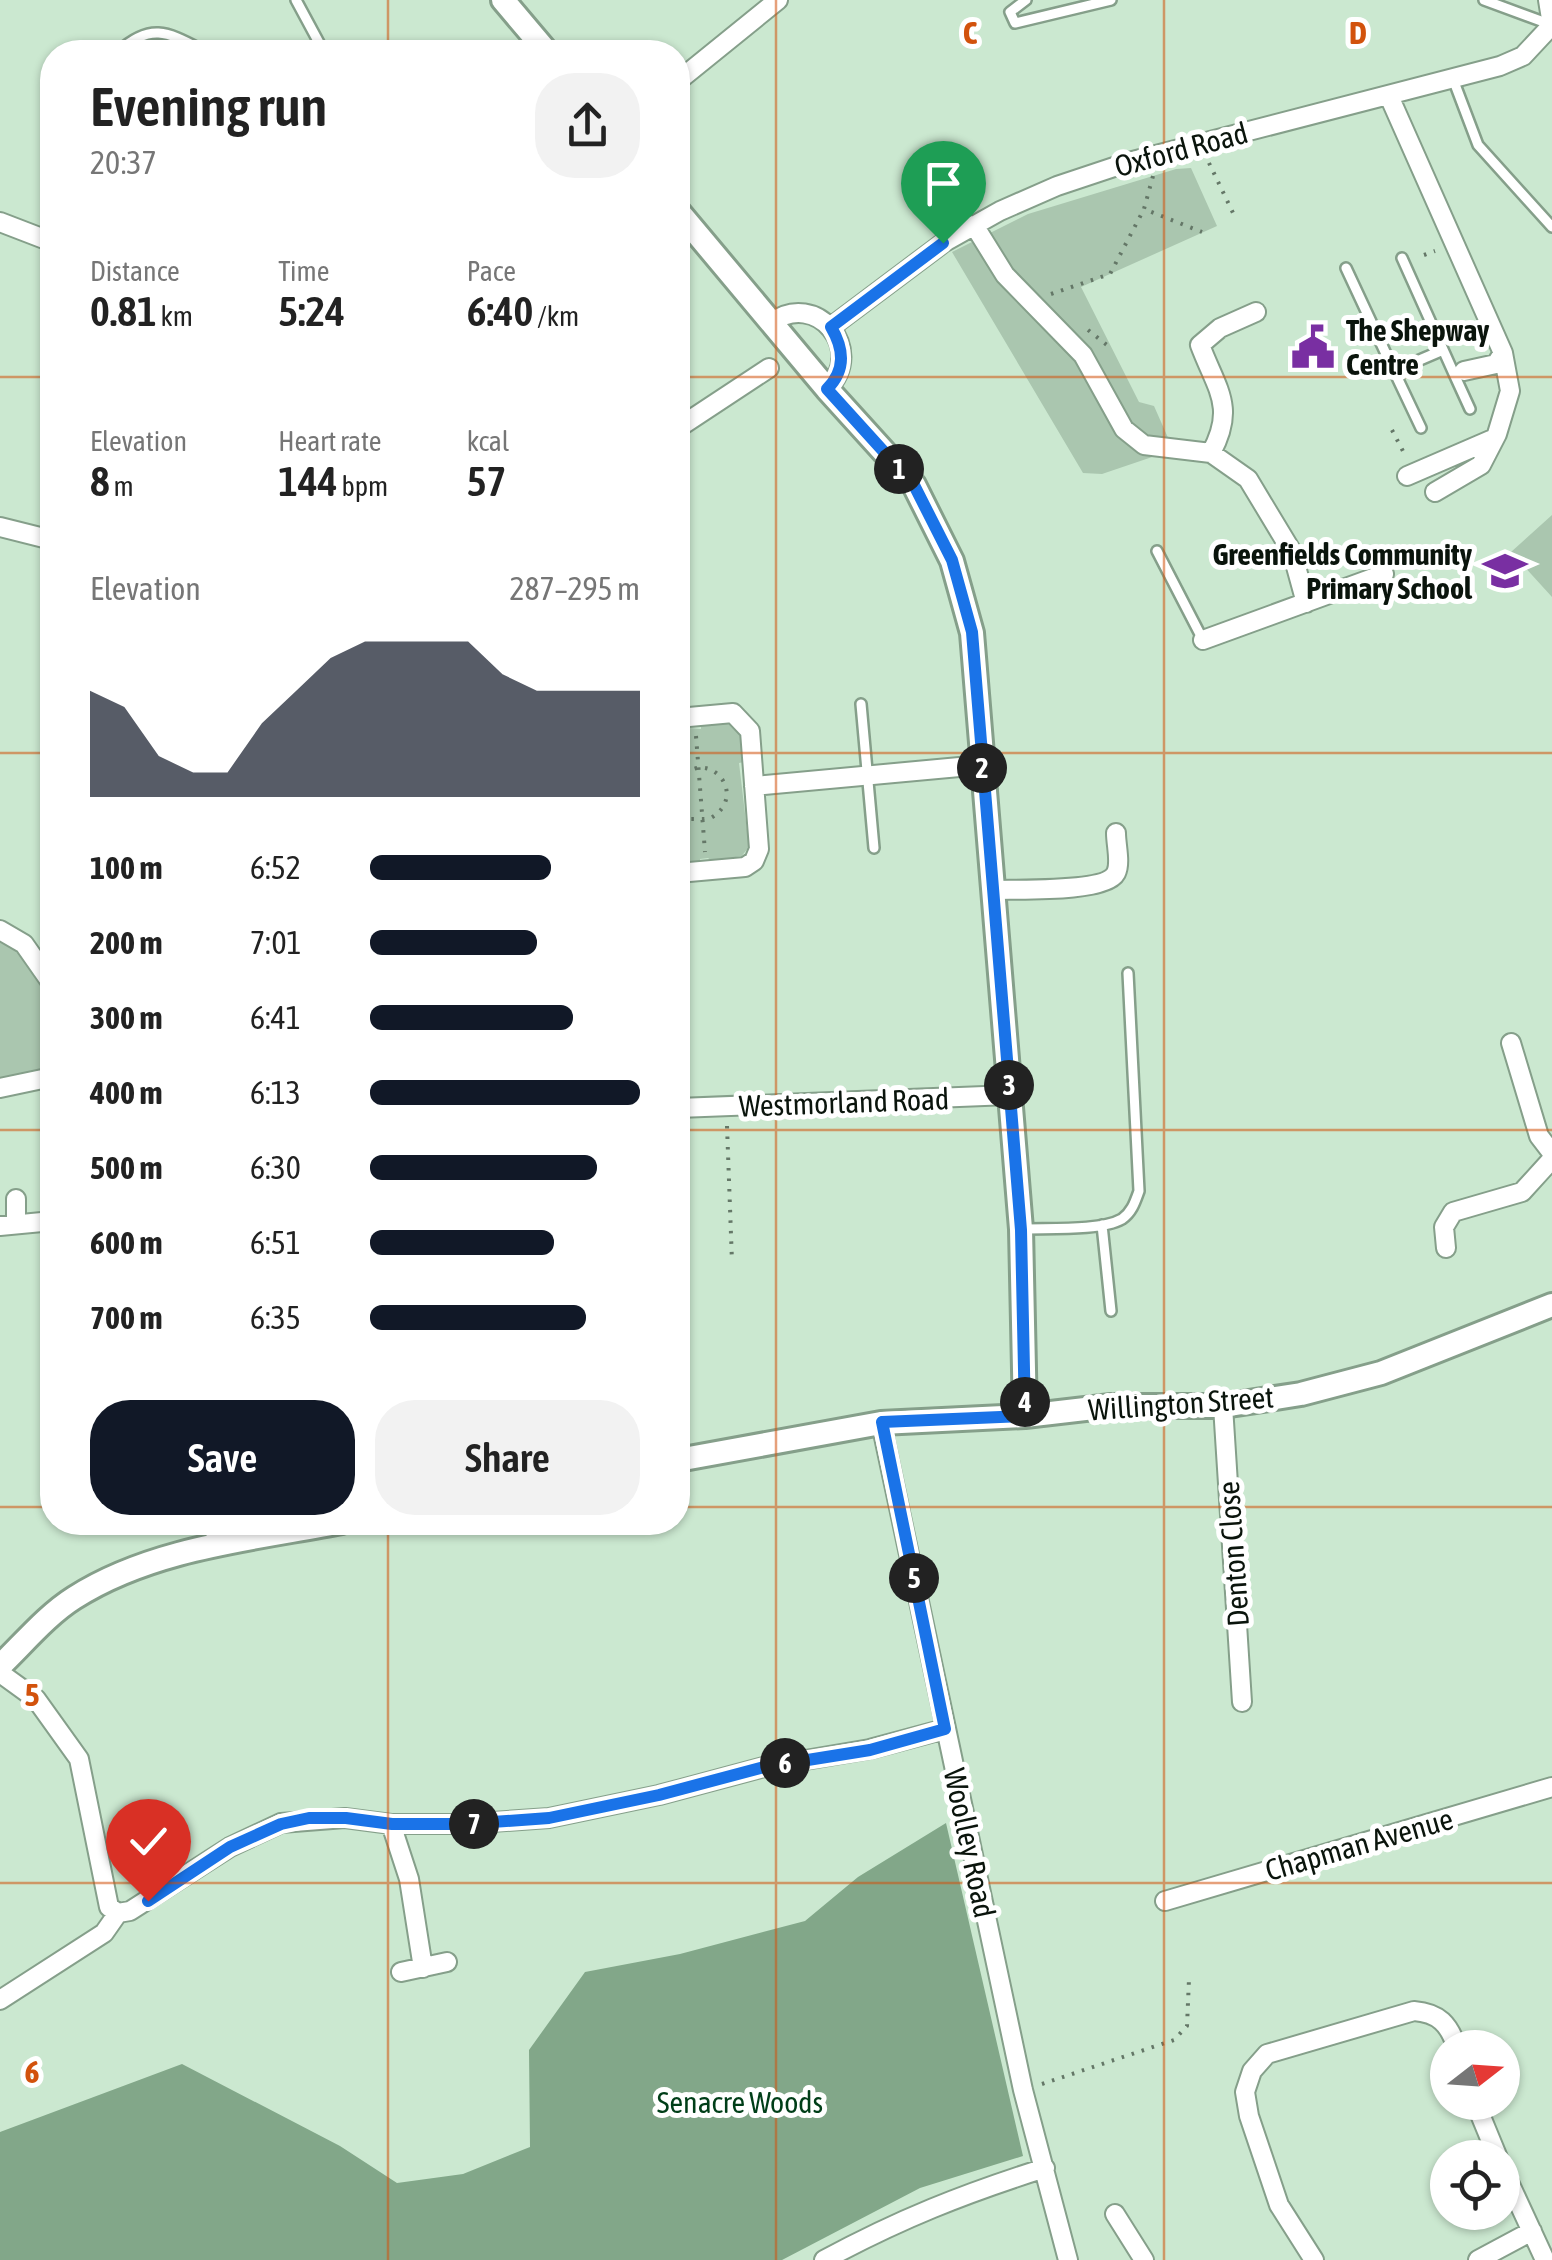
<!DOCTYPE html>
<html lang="en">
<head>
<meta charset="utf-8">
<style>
  body { margin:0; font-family:"Asap Condensed",sans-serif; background:#f2f2f2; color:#222; height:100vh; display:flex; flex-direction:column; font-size:38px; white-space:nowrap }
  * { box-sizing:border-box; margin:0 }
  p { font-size:32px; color:#767676 }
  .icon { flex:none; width:55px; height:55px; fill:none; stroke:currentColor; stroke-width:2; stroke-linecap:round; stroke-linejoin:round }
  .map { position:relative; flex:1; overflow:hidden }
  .side { position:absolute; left:40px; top:40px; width:650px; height:1495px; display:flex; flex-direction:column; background:#fff; border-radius:40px; box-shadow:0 2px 8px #0004 }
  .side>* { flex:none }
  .needle { width:65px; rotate:73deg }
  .buttons { position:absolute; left:1430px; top:2030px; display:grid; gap:20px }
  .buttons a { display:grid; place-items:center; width:90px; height:90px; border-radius:50%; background:#fff; box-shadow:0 2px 8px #0004; font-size:50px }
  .pin { position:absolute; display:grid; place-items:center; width:85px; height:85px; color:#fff; margin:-102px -42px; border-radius:50% 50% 50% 0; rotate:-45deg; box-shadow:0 0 10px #0007 }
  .pin .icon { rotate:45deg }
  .km { position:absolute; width:50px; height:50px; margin:-25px; border-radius:50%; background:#222; color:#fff; font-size:28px; line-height:50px; text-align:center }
  .round { display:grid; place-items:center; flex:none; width:105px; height:105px; border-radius:40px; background:#f2f2f2 }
  .head { display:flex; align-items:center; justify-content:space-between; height:170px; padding:0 50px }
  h1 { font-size:55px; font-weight:600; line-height:75px }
  .figures { display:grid; grid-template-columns:repeat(3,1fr); gap:15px; height:170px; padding:10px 50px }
  .figures div { display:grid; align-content:center }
  .figures b { font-size:42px; font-weight:600 }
  .figures small { font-size:28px; font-weight:400 }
  .figures p { font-size:28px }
  .chart { height:280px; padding:20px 50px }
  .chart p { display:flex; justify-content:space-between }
  .chart svg { width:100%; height:180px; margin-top:10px; fill:#111827; opacity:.7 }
  .action { display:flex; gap:20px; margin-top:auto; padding:20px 50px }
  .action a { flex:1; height:115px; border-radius:40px; background:#111827; color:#fff; font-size:40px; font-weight:600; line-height:115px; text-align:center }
  .action a+a { background:#f2f2f2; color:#222 }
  ul { padding:0 50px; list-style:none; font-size:32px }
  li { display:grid; grid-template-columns:160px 120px 1fr; align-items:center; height:75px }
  li i { height:25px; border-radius:12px; background:#111827 }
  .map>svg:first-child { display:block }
</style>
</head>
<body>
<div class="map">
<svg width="1552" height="2260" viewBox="0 0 1552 2260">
  <rect width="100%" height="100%" fill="#cbe8d0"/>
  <path fill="#aac6af" d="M1191 168 1217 226 1081 287 1139 402 1154 406 1169 440 1161 454 1102 474 1083 473 952 252 1028 214 1176 169Z
    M1552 515V597L1511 552Z
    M729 723 741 732 744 762 739 763 749 847 740 858 712 861 708 858 700 859V862L678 863V727L701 729V724Z
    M0 930 52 984V1077L0 1088Z"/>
  <path fill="#82a789" d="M946 1823 1023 2156 920 2188 782 2260H0V2132L182 2064 340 2146 397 2183 463 2174 530 2147 529 2050 585 1972 680 1954 805 1921 858 1877Z"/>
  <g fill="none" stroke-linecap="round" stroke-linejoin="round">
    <g stroke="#859f8a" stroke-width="14">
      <path id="service" d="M296 0 324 52
        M1026 0 1010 12 1015 23 1111 0
        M1484 0 1552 25
        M118 52C152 21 169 33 206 52
        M1453 79 1478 145 1552 227
        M1402 258 1454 374 1464 371
        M1346 268 1394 371
        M1454 374 1470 409
        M1421 428 1394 371 1443 350
        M1157 551 1203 640
        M861 704 874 848
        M1102 1225 1111 1311
        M1024 1229C1049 1228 1101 1231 1122 1219 1132 1212 1135 1202 1139 1191L1128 973
        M210 1522 212 1545"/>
    </g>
    <g stroke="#859f8a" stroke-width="22">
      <path id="minor" d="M1548 0 1552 25
        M678 81 778 0
        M1389 96 1503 353 1496 364 1464 371
        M0 222 52 242
        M974 225 1005 275 1083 355 1124 429 1144 445 1211 453 1248 479 1292 552 1306 603
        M771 323C816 289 867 350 827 389
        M831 327 943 243 1000 211 1057 186 1129 162 1500 66 1523 56 1552 25
        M678 428 769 368
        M1211 453C1236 407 1217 390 1200 345L1220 328 1256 312
        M1407 476 1495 438
        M1435 492 1481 465 1497 434 1510 391 1503 353
        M0 527 52 540
        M1203 640 1384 574
        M678 718 733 713 750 731 759 849 754 861 745 867 678 873
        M754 786 981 765
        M992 890C1015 889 1106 893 1116 873 1121 863 1116 845 1116 833
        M0 930 24 944 52 984
        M1511 1043 1539 1136 1552 1153
        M0 1088 52 1077
        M678 1108 1010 1095
        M16 1199V1224
        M0 1226 42 1222
        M1446 1248 1444 1227 1453 1212 1522 1192 1552 1159
        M1223 1406 1242 1702
        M881 1423 1023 2090 1068 2260
        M0 1673 36 1699 79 1759 109 1907 118 1913
        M391 1824 409 1879 423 1968
        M1165 1901 1552 1787
        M118 1913 130 1911 230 1847 281 1823 345 1818 391 1824H464L549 1818 659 1795 764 1767 870 1749 945 1729
        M401 1972 447 1962
        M0 2000 104 1933 118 1913
        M1475 2102 1498 2158
        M1502 2167 1545 2260
        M1115 2214 1144 2260
        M824 2260C900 2219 963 2194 1045 2168
        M1314 2260 1279 2205 1249 2116 1245 2092 1252 2071 1267 2054 1414 2011C1439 2013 1449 2024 1457 2048
        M1478 2260 1532 2231"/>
    </g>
    <g stroke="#859f8a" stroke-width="28">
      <path id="tertiary" d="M503 0 547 52
        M678 211 827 389 914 485 952 561 972 633 1021 1229 1025 1416
        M678 1460 881 1423 1025 1416 1111 1406H1223L1301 1394 1381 1373 1552 1305
        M0 1666C23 1644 47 1615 74 1598 152 1548 253 1539 342 1522"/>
    </g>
    <path stroke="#647767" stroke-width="4" stroke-dasharray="2.5 8" stroke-linecap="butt" d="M1209 163 1235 217
      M1153 176 1144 209 1202 232
      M1424 255 1435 251
      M1051 294 1110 274 1144 209
      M1088 330 1112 349
      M1392 430 1405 455
      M696 736 705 852
      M678 781C707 743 752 796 709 819H690L678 807
      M727 1126 732 1262
      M1042 2084 1174 2040 1187 2026 1189 1979"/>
    <use href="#service" stroke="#fff" stroke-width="9"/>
    <use href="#minor" stroke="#fff" stroke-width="18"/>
    <use href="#tertiary" stroke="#fff" stroke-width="22"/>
  </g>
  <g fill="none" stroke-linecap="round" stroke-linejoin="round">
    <g stroke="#fff" stroke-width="20">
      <path id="route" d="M148 1901 230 1847 281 1824 309 1818H346L392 1824H464L549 1818 659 1795 764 1767 870 1750 945 1729 882 1422 1025 1416 1021 1230 972 632 952 560 914 485 827 389C846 370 844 349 831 327L943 243"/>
    </g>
    <use href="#route" stroke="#1a73e8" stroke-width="12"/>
  </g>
  <path fill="none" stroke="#d2520c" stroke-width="2.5" stroke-opacity="0.55" d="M388 0V52M776 0V2260M1164 0V2260M0 377H52M678 377H1552M0 753H52M678 753H1552M0 1130H52M678 1130H1552M0 1507H52M678 1507H1552M388 1522V2260M0 1883H1552"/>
  <defs>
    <g id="civic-bare" transform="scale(3.45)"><path d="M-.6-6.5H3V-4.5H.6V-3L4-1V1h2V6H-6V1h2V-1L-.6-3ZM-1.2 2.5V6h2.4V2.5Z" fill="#792fa2" stroke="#fff" stroke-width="2.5" paint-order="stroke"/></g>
    <g id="school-bare" transform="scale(3.45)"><path d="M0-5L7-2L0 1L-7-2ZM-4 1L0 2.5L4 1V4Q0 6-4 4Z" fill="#792fa2" stroke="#fff" stroke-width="2.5" paint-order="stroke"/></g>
  </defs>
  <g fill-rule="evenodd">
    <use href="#civic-bare" x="1313" y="347"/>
    <use href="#school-bare" x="1505" y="571"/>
  </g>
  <g text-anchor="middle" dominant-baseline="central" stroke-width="10" stroke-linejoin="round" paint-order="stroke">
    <g font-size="30" fill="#0a140c" stroke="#fff">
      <text transform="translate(1181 149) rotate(-15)">Oxford Road</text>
      <text transform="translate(844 1102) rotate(-2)">Westmorland Road</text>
      <text transform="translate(1181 1403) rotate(-4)">Willington Street</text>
      <text transform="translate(1233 1554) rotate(-94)">Denton Close</text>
      <text transform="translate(970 1843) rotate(78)">Woolley Road</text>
      <text transform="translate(1359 1844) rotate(-16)">Chapman Avenue</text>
    </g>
    <g font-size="30" font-weight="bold" fill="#0a140c" stroke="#fff" text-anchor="start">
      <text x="1346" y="330">The Shepway<tspan x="1346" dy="34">Centre</tspan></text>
      <text x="1472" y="554" text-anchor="end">Greenfields Community<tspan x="1472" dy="34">Primary School</tspan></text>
    </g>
    <g font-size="30" fill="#003e18" stroke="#fff">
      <text x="740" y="2102">Senacre Woods</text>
    </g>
  </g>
  <g font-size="32" text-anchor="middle" font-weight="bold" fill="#d2520c" stroke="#fff" stroke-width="10" stroke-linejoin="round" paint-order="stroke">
    <text x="970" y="44">C</text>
    <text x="1358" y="44">D</text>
    <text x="32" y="1706">5</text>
    <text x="32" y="2083">6</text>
  </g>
</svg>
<div class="buttons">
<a><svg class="needle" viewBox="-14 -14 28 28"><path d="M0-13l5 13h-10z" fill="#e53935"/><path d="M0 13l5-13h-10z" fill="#767676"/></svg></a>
<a><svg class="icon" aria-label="locate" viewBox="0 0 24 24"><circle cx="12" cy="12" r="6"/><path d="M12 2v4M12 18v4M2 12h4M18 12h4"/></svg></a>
</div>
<div class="pin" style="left:943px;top:243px;background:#1e9e55"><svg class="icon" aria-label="arrive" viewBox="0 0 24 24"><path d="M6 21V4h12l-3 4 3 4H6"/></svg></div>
<div class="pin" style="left:148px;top:1901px;background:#d93025"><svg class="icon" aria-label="check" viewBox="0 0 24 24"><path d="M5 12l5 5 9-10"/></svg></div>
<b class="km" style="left:899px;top:469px">1</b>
<b class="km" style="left:982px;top:768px">2</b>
<b class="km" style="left:1009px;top:1085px">3</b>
<b class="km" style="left:1025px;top:1402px">4</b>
<b class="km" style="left:914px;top:1578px">5</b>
<b class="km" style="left:785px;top:1763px">6</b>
<b class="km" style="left:474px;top:1824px">7</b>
<section class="side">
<div class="head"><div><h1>Evening run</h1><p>20:37</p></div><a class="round"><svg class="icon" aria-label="share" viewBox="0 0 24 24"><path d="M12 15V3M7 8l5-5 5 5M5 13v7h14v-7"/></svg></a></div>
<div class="figures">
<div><p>Distance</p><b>0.81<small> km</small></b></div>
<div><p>Time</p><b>5:24</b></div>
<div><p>Pace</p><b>6:40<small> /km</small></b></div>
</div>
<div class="figures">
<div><p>Elevation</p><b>8<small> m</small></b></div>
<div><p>Heart rate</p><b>144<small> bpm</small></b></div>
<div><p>kcal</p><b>57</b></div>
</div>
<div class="chart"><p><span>Elevation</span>287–295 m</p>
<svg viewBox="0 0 160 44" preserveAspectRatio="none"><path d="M0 44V18L10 22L20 34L30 38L40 38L50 26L60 18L70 10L80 6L90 6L100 6L110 6L120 14L130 18L140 18L150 18L160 18V44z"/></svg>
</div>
<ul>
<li><b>100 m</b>6:52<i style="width:67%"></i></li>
<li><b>200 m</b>7:01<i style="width:62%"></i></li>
<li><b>300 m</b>6:41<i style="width:75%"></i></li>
<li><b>400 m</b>6:13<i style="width:100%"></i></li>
<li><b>500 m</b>6:30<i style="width:84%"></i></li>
<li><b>600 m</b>6:51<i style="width:68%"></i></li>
<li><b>700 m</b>6:35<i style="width:80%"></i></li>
</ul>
<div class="action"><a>Save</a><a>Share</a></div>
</section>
</div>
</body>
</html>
